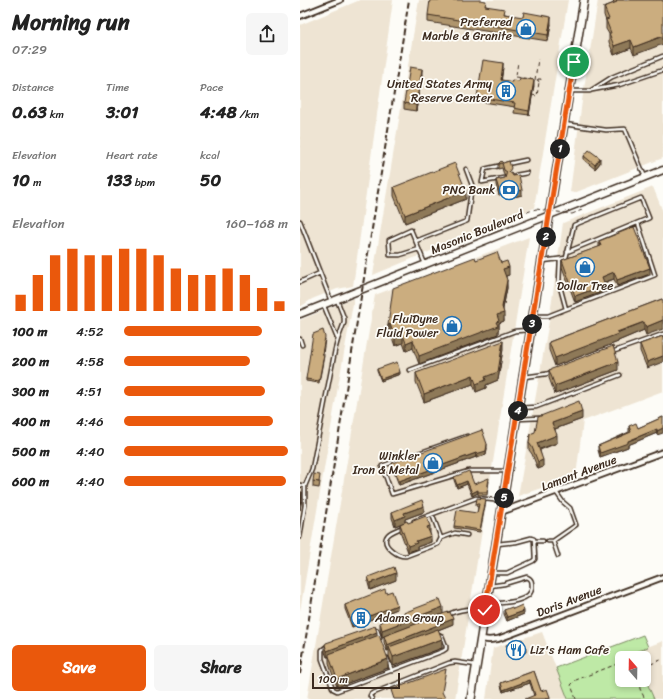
<!DOCTYPE html>
<html lang="en">
<head>
<meta charset="utf-8">
<style>
  body { margin:0; font-family:Sriracha,sans-serif; background:#f6f6f6; color:#222; height:100vh; display:flex; flex-direction:column; font-size:15px; white-space:nowrap }
  * { box-sizing:border-box; margin:0 }
  p { font-size:13px; color:#767676 }
  .icon { flex:none; width:22px; height:22px; fill:none; stroke:currentColor; stroke-width:2; stroke-linecap:round; stroke-linejoin:round }
  .map { position:relative; flex:1; overflow:hidden }
  .drawer { display:flex; flex-direction:column; background:#fff; width:300px }
  .drawer>* { flex:none }
  .needle { width:26px; rotate:340deg }
  .controls { position:absolute; left:315px; top:651px; display:grid; gap:8px }
  .controls a { display:grid; place-items:center; width:36px; height:36px; border-radius:6px; background:#fff; box-shadow:0 2px 6px #0003; font-size:20px }
  .scale { position:absolute; left:12px; bottom:10px; width:88px; box-sizing:border-box; padding-left:4px; border:2px solid #3b2a1e; border-top:0; font-size:11px; line-height:14px; white-space:nowrap; color:#3b2a1e; -webkit-text-stroke:3px #fdfcf7; paint-order:stroke }
  .pin { position:absolute; display:grid; place-items:center; width:34px; height:34px; color:#fff; margin:-17px; border:2px solid #fff; border-radius:50%; box-shadow:0 1px 4px #0007 }
  .km { position:absolute; width:20px; height:20px; margin:-10px; border-radius:50%; background:#222; color:#fff; font-size:11px; line-height:20px; text-align:center }
  .round { display:grid; place-items:center; flex:none; width:42px; height:42px; border-radius:6px; background:#f6f6f6 }
  .head { display:flex; align-items:center; justify-content:space-between; height:68px; padding:0 12px }
  h1 { font-size:22px; font-weight:700; line-height:30px }
  .figures { display:grid; grid-template-columns:repeat(3,1fr); gap:6px; height:68px; padding:4px 12px }
  .figures div { display:grid; align-content:center }
  .figures b { font-size:17px; font-weight:700 }
  .figures small { font-size:11px; font-weight:400 }
  .figures p { font-size:11px }
  .chart { height:112px; padding:8px 12px }
  .chart p { display:flex; justify-content:space-between }
  .chart svg { width:100%; height:72px; margin-top:4px; stroke:#ea580c; stroke-width:6 }
  .action { display:flex; gap:8px; margin-top:auto; padding:8px 12px }
  .action a { flex:1; height:46px; border-radius:6px; background:#ea580c; color:#fff; font-size:16px; font-weight:700; line-height:46px; text-align:center }
  .action a+a { background:#f6f6f6; color:#222 }
  ul { padding:0 12px; list-style:none; font-size:13px }
  li { display:grid; grid-template-columns:64px 48px 1fr; align-items:center; height:30px }
  li i { height:10px; border-radius:5px; background:#ea580c }
  main { display:flex; flex:1; min-height:0 }
  .map>svg:first-child { display:block }
</style>
</head>
<body>
<main>
<section class="drawer">
<div class="head"><div><h1>Morning run</h1><p>07:29</p></div><a class="round"><svg class="icon" aria-label="share" viewBox="0 0 24 24"><path d="M12 15V3M7 8l5-5 5 5M5 13v7h14v-7"/></svg></a></div>
<div class="figures">
<div><p>Distance</p><b>0.63<small> km</small></b></div>
<div><p>Time</p><b>3:01</b></div>
<div><p>Pace</p><b>4:48<small> /km</small></b></div>
</div>
<div class="figures">
<div><p>Elevation</p><b>10<small> m</small></b></div>
<div><p>Heart rate</p><b>133<small> bpm</small></b></div>
<div><p>kcal</p><b>50</b></div>
</div>
<div class="chart"><p><span>Elevation</span>160–168 m</p>
<svg viewBox="0 0 160 44" preserveAspectRatio="none"><path d="M5 44V34M15 44V22M25 44V10M35 44V6M45 44V10M55 44V10M65 44V6M75 44V6M85 44V10M95 44V18M105 44V22M115 44V22M125 44V18M135 44V22M145 44V30M155 44V38"/></svg>
</div>
<ul>
<li><b>100 m</b>4:52<i style="width:84%"></i></li>
<li><b>200 m</b>4:58<i style="width:77%"></i></li>
<li><b>300 m</b>4:51<i style="width:86%"></i></li>
<li><b>400 m</b>4:46<i style="width:91%"></i></li>
<li><b>500 m</b>4:40<i style="width:100%"></i></li>
<li><b>600 m</b>4:40<i style="width:99%"></i></li>
</ul>
<div class="action"><a>Save</a><a>Share</a></div>
</section>
<div class="map">
<svg width="363" height="699" viewBox="0 0 363 699">
  <rect width="100%" height="100%" fill="#fdfcf7"/>
  <filter id="ink" filterUnits="userSpaceOnUse"><feTurbulence type="fractalNoise" baseFrequency=".025" numOctaves="2"/><feDisplacementMap in="SourceGraphic" scale="8" xChannelSelector="R" yChannelSelector="G"/><feConvolveMatrix kernelMatrix="1 2 1 2 8 2 1 2 1" color-interpolation-filters="sRGB"/></filter>
  <g filter="url(#ink)">
    <path fill="#eee4d3" d="M60 0H93L53 286 37 289 12 299 0 307V25Z
      M119 0H268L234 208 73 275Z
      M298 0H363V158L274 193 270 192 282 101Z
      M353 187 363 212V391L283 421 276 476 218 496 249 321 263 223Z
      M229 237 155 699H7L75 295Z
      M54 298 37 392 0 611V320Z
      M242 632 268 699H186L193 648Z
      M363 641V699H354L344 676V658H337L334 652Z"/>
    <path fill="#bee9a6" stroke="#7c8a62" d="M343 635 348 647 335 652 337 658H322V680H344V676L354 699H268L256 668Z"/>
    <g fill="none" stroke-linecap="round" stroke-linejoin="round">
      <g stroke="#3b2a1e" stroke-width="5.5">
        <path id="lane" d="M292 90 319 85 363 70
          M270 91H290L312 77 363 56
          M264 124 306 130 325 129 345 177
          M207 164 226 160
          M198 166 185 169 182 182 204 178
          M216 175 227 173
          M0 221 31 301
          M116 241 167 221 172 185 166 169
          M119 249 100 255H90L89 240 111 230 125 264
          M243 261 266 258 274 225 341 198 349 218 267 252
          M0 282 20 273
          M24 306 37 338
          M266 309 355 275 338 223
          M233 316H248L266 309 259 283 260 259
          M0 339 2 345
          M312 352 363 334
          M110 370 215 331 230 330
          M224 377 246 374 252 372
          M219 408 236 407 320 375
          M217 419 240 418
          M167 436 82 466 92 494 169 471H207
          M0 485 5 486
          M114 521 176 498 203 501
          M103 527C97 530 88 532 86 538 83 547 99 557 106 556L138 544 141 538 132 514
          M0 537 5 505V486L12 469 35 350 38 339 44 323V318L37 300
          M141 538 155 533 167 535
          M234 541H243
          M248 541H253L276 525 270 508 263 502 256 492
          M253 541 258 556
          M193 573H207L233 561 235 559 234 539 231 538 216 542 197 544
          M188 604C200 603 232 603 232 587 232 582 232 579 227 577L204 584 190 586
          M149 614C161 609 172 608 185 610
          M75 629 77 630 80 638
          M27 646 22 650V659L33 689 37 691 143 651 146 649V646L142 636 138 634
          M87 658 92 671
          M72 699 70 696 71 694 149 663 155 662 176 665"/>
      </g>
      <g stroke="#3b2a1e" stroke-width="8">
        <path id="street" d="M0 16 40 0
          M201 512 363 452
          M181 639 189 640 198 639 363 577"/>
      </g>
      <g stroke="#3b2a1e" stroke-width="9">
        <path id="secondary" d="M0 314 363 170"/>
      </g>
      <g stroke="#3b2a1e" stroke-width="10">
        <path id="primary" d="M171 699 284 0"/>
      </g>
      <path stroke="#3b2a1e" stroke-width="1" stroke-dasharray="4 3" stroke-linecap="butt" d="M216 77 238 80
        M238 79H241L240 82 238 81Z
        M235 80 238 59
        M215 82 218 62
        M232 95 237 96 239 82
        M227 212 236 209
        M272 214 282 210
        M344 667 363 659
        M339 680 340 689 345 699
        M276 699 271 685 276 680 322 662"/>
      <use href="#lane" stroke="#fdfcf7" stroke-width="2.5"/>
      <use href="#street" stroke="#fdfcf7" stroke-width="4.5"/>
      <use href="#secondary" stroke="#fdfcf7" stroke-width="6"/>
      <use href="#primary" stroke="#fdfcf7" stroke-width="7"/>
      <path stroke="#3b2a1e" stroke-width="2" stroke-dasharray="6 3" stroke-linecap="butt" d="M0 674 109 0"/>
      <path stroke="#3b2a1e" stroke-width="1" stroke-dasharray="4 3" stroke-linecap="butt" d="M236 209 272 214"/>
    </g>
    <path fill="#af956d" stroke="#3b2a1e" d="M181 0 186 6 205 14 251 24 248 41 128 22V15Z
      M313 0H363L334 55 331 48 314 55 309 42V34L306 29V21L304 15V7L314 3Z
      M203 67 201 80 234 85 229 115 214 113 215 107 177 101V97Z
      M122 75 116 111 104 109V103Z
      M284 156 300 163 295 169 284 160Z
      M201 161 211 173 222 195 209 198V196L204 197 203 194 199 195 196 185V180L205 178 206 177 204 175 202 168 198 169V164Z
      M94 187 166 199 105 223 94 196Z
      M299 241 350 274 317 286 314 279 304 283 305 291 275 302 262 267V260L299 247Z
      M176 260 201 263 209 275 206 276 207 288 203 309 204 321 199 323V329L198 330V334L119 364 113 348 106 351 103 343 95 346 90 332 88 333V325Z
      M362 299 346 335 344 330 318 341V342L255 366 249 350V342Z
      M363 336 347 368 340 351V344Z
      M25 339 23 354 24 356 19 383 6 381V379Z
      M203 349 198 380 186 385V388L176 392 173 384 124 402 116 382V373Z
      M77 369 100 374 81 381 77 371Z
      M249 370H318L255 394 249 378Z
      M363 417 357 435V433L328 445V447L300 457 298 450V446L329 432V426L338 428Z
      M282 419 255 429 257 443 240 450 243 467 238 469 232 454 229 450V443L230 434Z
      M187 448 186 455 176 458V457L99 485 92 467V463Z
      M154 477 174 484 189 481 187 495H178V493L172 496 167 484 157 488 154 480Z
      M13 481 20 482 19 488 13 487Z
      M186 501 180 532 154 528V526L177 513 178 507 176 506V504Z
      M92 512H124L105 519V522L130 533 131 542 117 547V549L108 552 100 531V524L103 523 95 526 92 518Z
      M68 577 96 580 70 590 68 583Z
      M86 593 97 609 52 627 45 609V605Z
      M213 609 224 614 207 621 204 614V610Z
      M143 614 153 624 138 630 142 648 93 666 89 656V650L87 651 84 642V636L82 637 80 628V622Z
      M77 636 88 668 37 687 29 664V657H27L25 652V645Z
      M234 671 241 691 250 699 234 696 230 683 203 692 201 686V683Z"/>
    <path fill="#8e7959" stroke="#3b2a1e" d="M251 17V24L248 41V35Z
      M363 36V44L334 55V47Z
      M331 40V48L314 55V46Z
      M203 63V67L201 84V80Z
      M122 69V75L116 111V105Z
      M234 80V85L229 115V111Z
      M300 158V163L295 169V165Z
      M203 189V194L199 195V190Z
      M222 190V195L209 198V193Z
      M166 191V199L105 223V215Z
      M209 191V196L204 197V192Z
      M209 267V275L203 277V269Z
      M350 268V274L317 286V280Z
      M314 272V279L302 283V277Z
      M207 280V288L202 313H204V321L199 323V329L198 330V334L119 364V356L197 315 202 307Z
      M305 285V291L275 302V296Z
      M363 320V329L346 335V327Z
      M344 322V330L318 341V342L255 366V358Z
      M90 324V332L88 333V325Z
      M103 335V343L95 346V338Z
      M113 340V348L106 351V343Z
      M203 341V349L198 380 186 385V388L176 392V384L185 377Z
      M363 356V362L347 368V362Z
      M318 362V370L255 394V386Z
      M100 372V374L81 381V379Z
      M173 375V384L124 402V394Z
      M282 412V419L252 430V423Z
      M363 428V433L357 435V431Z
      M357 429V433L328 445V447L300 457V453Z
      M257 435V443L237 450V443Z
      M187 444V448L186 455 176 458V454Z
      M176 453V457L99 485V481Z
      M243 460V467L238 469V462Z
      M167 481V484L157 488V485Z
      M178 490V493L172 496V493Z
      M2 492V499L0 510V504Z
      M124 506V512L105 519V522L95 526V520L104 513Z
      M130 526V533L127 534V527Z
      M131 536V542L117 547V549L108 552V546L116 541Z
      M96 573V580L70 590V583Z
      M97 605V609L52 627V623Z
      M143 607V614L82 637V630Z
      M224 611V614L207 621V617Z
      M153 619V624L90 649 89 647V650L87 651V645Z
      M77 632V638L27 657V651Z
      M142 639V648L93 666V657Z
      M226 649V652L210 657V655Z
      M88 659V668L37 687V679Z
      M230 680V683L203 692V690Z
      M250 697V699H245Z"/>
    <path fill="#cbad7f" stroke="#3b2a1e" d="M130 0H180L186 1 185 6 205 9 204 14 223 17 224 12 251 17 248 35 128 15Z
      M316 0H363V36L334 47 331 40 314 46 309 33H311L306 20 309 19 304 7 317 2Z
      M183 60 203 63 201 80 212 82V80L219 81 220 78 234 80 229 111 214 108 215 103 177 97Z
      M110 67 122 69 116 105 104 103Z
      M289 150 300 158 295 165 284 156Z
      M201 161 203 163 209 161 211 168 209 172 212 174 213 176 219 175 222 190 209 193V191L204 192 203 189 199 190 196 180 205 178 207 172 204 170 202 163 198 164Z
      M155 163 166 191 105 215 94 187Z
      M334 227 350 268 317 280 314 272 302 277 305 285 275 296 262 260 301 246 299 241Z
      M197 252 201 263 207 261 209 267 203 269 207 280 202 307 204 313 197 315 199 321 196 322 198 326 119 356 113 340 106 343 103 335 95 338 90 324 88 325 93 288 175 257 176 260Z
      M362 299 363 301V320L346 327 344 322 317 332 318 334 255 358 249 342Z
      M23 330 25 337 22 354H24L19 381 6 379 13 334Z
      M363 336V356L347 362 340 344Z
      M203 341 198 372 185 377 186 380 176 384 173 375 124 394 116 373Z
      M313 346 318 362 255 386 249 370Z
      M97 362 100 372 81 379 77 369Z
      M279 401 282 412 252 423 257 435 237 443 243 460 238 462 232 447 229 443 230 434 235 432 238 417Z
      M363 417V428L357 431V429L328 441V443L300 453 298 446 331 432 329 426 336 423 338 428Z
      M182 430 187 444 186 451 176 454V453L99 481 92 463Z
      M169 471 174 484 189 478 187 492H178V490L172 493 167 481 157 485 154 477Z
      M14 474 20 475 19 482 13 481Z
      M0 492H2L0 504Z
      M177 498 186 499 180 530 154 526 157 510 177 513 179 504H176Z
      M122 500 124 506 104 513 105 516 95 520 92 512Z
      M126 516 130 526 127 527 131 536 116 541 117 543 108 546 100 524 107 521 108 523Z
      M94 567 96 573 70 583 68 577Z
      M85 589 86 593 92 591 97 605 52 623 45 605Z
      M140 599 143 607 82 630 80 622Z
      M222 605 224 611 207 617 204 610 212 607 213 609Z
      M150 612 153 619 87 645 84 636 145 613Z
      M75 626 77 632 27 651 25 645 26 643Z
      M138 629 142 639 93 657 89 647Z
      M79 635 88 659 37 679 29 656V654Z
      M222 639 226 649 210 655 206 645Z
      M146 669 142 692 145 698 143 699H94L91 690Z
      M234 671 241 691 247 689 250 697 245 699H225L235 695 230 680 203 690 201 683Z"/>
  </g>
  <g fill="none" stroke-linecap="round" stroke-linejoin="round" filter="url(#ink)">
    <g stroke="#fff" stroke-width="8">
      <path id="route" d="M185 610 274 62"/>
    </g>
    <use href="#route" stroke="#ea580c" stroke-width="5"/>
  </g>
  <defs>
    <g id="shop-ring" transform="scale(1)"><circle r="9.5" fill="#fdfcf7" stroke="#1f6fb2" stroke-width="1.5"/><path d="M-5-2.5h2.3a2.7 3.5 0 0 1 5.4 0H5L5.5 6h-11ZM-1.5-2.5h3a1.5 2.3 0 0 0-3 0Z" fill="#1f6fb2"/></g>
    <g id="building-ring" transform="scale(1)"><circle r="9.5" fill="#fdfcf7" stroke="#1f6fb2" stroke-width="1.5"/><path d="M-4-6H4V6H1V3H-1V6H-4ZM-2.5-4.3h1.7v1.8h-1.7ZM.8-4.3h1.7v1.8H.8ZM-2.5-1h1.7V.8h-1.7ZM.8-1h1.7V.8H.8Z" fill="#1f6fb2"/></g>
    <g id="bank-ring" transform="scale(1)"><circle r="9.5" fill="#fdfcf7" stroke="#1f6fb2" stroke-width="1.5"/><path d="M-6-4H6V4H-6ZM0-2.3a2.3 2.3 0 1 0 0 4.6a2.3 2.3 0 1 0 0-4.6Z" fill="#1f6fb2"/></g>
    <g id="restaurant-ring" transform="scale(1)"><circle r="9.5" fill="#fdfcf7" stroke="#1f6fb2" stroke-width="1.5"/><path d="M-5-6h1v4h1v-4h1v4h1v-4h1v5L-1.5 .5V6h-2V.5L-5-1ZM5-6V6H3V1.5H1.5Q1.5-4 5-6Z" fill="#1f6fb2"/></g>
  </defs>
  <g fill-rule="evenodd">
    <use href="#shop-ring" x="226" y="29"/>
    <use href="#building-ring" x="206" y="91"/>
    <use href="#bank-ring" x="209" y="190"/>
    <use href="#shop-ring" x="285" y="267"/>
    <use href="#shop-ring" x="152" y="326"/>
    <use href="#shop-ring" x="133" y="463"/>
    <use href="#building-ring" x="61" y="618"/>
    <use href="#restaurant-ring" x="216" y="650"/>
  </g>
  <g text-anchor="middle" dominant-baseline="central" stroke-width="3.5" stroke-linejoin="round" paint-order="stroke">
    <g font-size="12" fill="#3b2a1e" stroke="#fdfcf7" text-anchor="end">
      <text x="212" y="22">Preferred<tspan x="212" dy="14">Marble &amp; Granite</tspan></text>
      <text x="192" y="84">United States Army<tspan x="192" dy="14">Reserve Center</tspan></text>
      <text x="195" y="190">PNC Bank</text>
      <text x="285" y="286" text-anchor="middle">Dollar Tree</text>
      <text x="138" y="319">FluiDyne<tspan x="138" dy="14">Fluid Power</tspan></text>
      <text x="119" y="456">Winkler<tspan x="119" dy="14">Iron &amp; Metal</tspan></text>
      <text x="75" y="618" text-anchor="start">Adams Group</text>
      <text x="230" y="650" text-anchor="start">Liz's Ham Cafe</text>
    </g>
    <g font-size="12" fill="#3b2a1e" stroke="#fdfcf7">
      <text transform="translate(177 232) rotate(-22)">Masonic Boulevard</text>
      <text transform="translate(279 473) rotate(-21)">Lamont Avenue</text>
      <text transform="translate(269 601) rotate(-21)">Doris Avenue</text>
    </g>
  </g>
</svg>
<div class="controls">
<a><svg class="needle" viewBox="-14 -14 28 28"><path d="M0-13l5 13h-10z" fill="#e53935"/><path d="M0 13l5-13h-10z" fill="#767676"/></svg></a>
</div>
<div class="scale">100 m</div>
<div class="pin" style="left:274px;top:62px;background:#1e9e55"><svg class="icon" aria-label="arrive" viewBox="0 0 24 24"><path d="M6 21V4h12l-3 4 3 4H6"/></svg></div>
<div class="pin" style="left:185px;top:610px;background:#d93025"><svg class="icon" aria-label="check" viewBox="0 0 24 24"><path d="M5 12l5 5 9-10"/></svg></div>
<b class="km" style="left:260px;top:149px">1</b>
<b class="km" style="left:246px;top:237px">2</b>
<b class="km" style="left:232px;top:324px">3</b>
<b class="km" style="left:218px;top:411px">4</b>
<b class="km" style="left:204px;top:498px">5</b>
</div>
</main>
</body>
</html>
